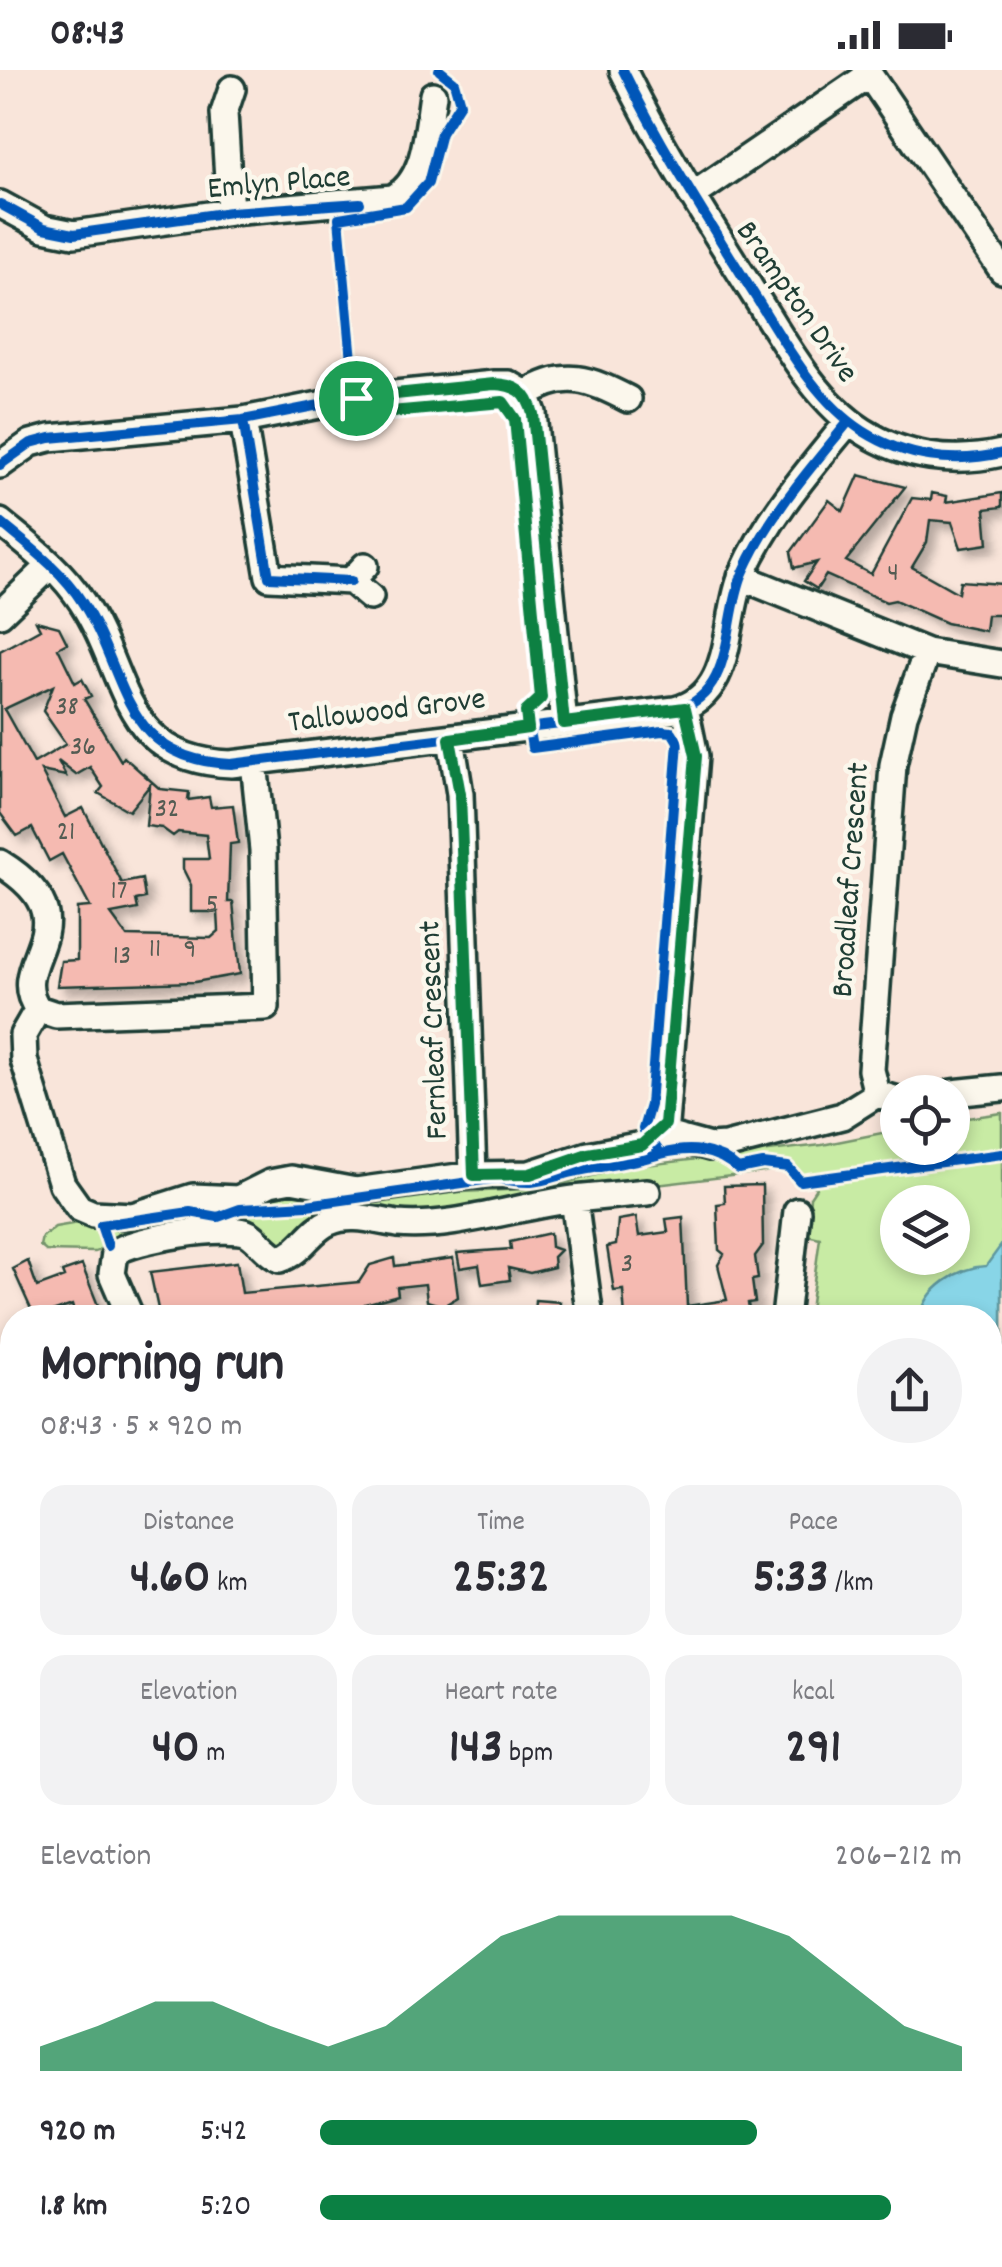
<!DOCTYPE html>
<html lang="en">
<head>
<meta charset="utf-8">
<style>
  body { margin:0; font-family:Dekko,sans-serif; background:#f2f2f3; color:#2b2b33; height:100vh; display:flex; flex-direction:column; font-size:38px; white-space:nowrap }
  * { box-sizing:border-box; margin:0 }
  p { font-size:32px; color:#7c7c81 }
  .icon { flex:none; width:55px; height:55px; fill:none; stroke:currentColor; stroke-width:2; stroke-linecap:round; stroke-linejoin:round }
  .map { position:relative; flex:1; overflow:hidden }
  .drawer { position:absolute; left:0px; top:1235px; width:1002px; height:962px; display:flex; flex-direction:column; background:#fff; border-radius:40px 40px 0 0; box-shadow:0 5px 15px #0003 }
  .drawer>* { flex:none }
  .fabs { position:absolute; left:880px; top:1005px; display:grid; gap:20px }
  .fabs a { display:grid; place-items:center; width:90px; height:90px; border-radius:50%; background:#fff; box-shadow:0 5px 15px #0003; font-size:50px }
  .pin { position:absolute; display:grid; place-items:center; width:85px; height:85px; color:#fff; margin:-42px; border:5px solid #fff; border-radius:50%; box-shadow:0 2px 10px #0007 }
  .round { display:grid; place-items:center; flex:none; width:105px; height:105px; border-radius:52px; background:#f2f2f3 }
  .headline { display:flex; align-items:center; justify-content:space-between; height:170px; padding:0 40px }
  h1 { font-size:55px; font-weight:800; line-height:75px }
  .stats { display:grid; grid-template-columns:repeat(3,1fr); gap:15px; height:170px; padding:10px 40px }
  .stats div { display:grid; align-content:center; border-radius:25px; background:#f2f2f3; text-align:center }
  .stats b { font-size:50px; font-weight:800 }
  .stats small { font-size:28px; font-weight:400 }
  .stats p { font-size:28px }
  .chart { height:280px; padding:20px 40px }
  .chart p { display:flex; justify-content:space-between }
  .chart svg { width:100%; height:180px; margin-top:10px; fill:#0b8043; opacity:.7 }
  ul { padding:0 40px; list-style:none; font-size:32px }
  li { display:grid; grid-template-columns:160px 120px 1fr; align-items:center; height:75px }
  li i { height:25px; border-radius:12px; background:#0b8043 }
  .status { display:flex; justify-content:space-between; align-items:center; height:70px; padding:0 50px; background:#fff; direction:ltr }
  .status svg { height:28px; fill:currentColor }
  .map>svg:first-child { display:block }
</style>
</head>
<body>
<div class="status"><b>08:43</b><svg viewBox="0 0 49 12"><path d="M0 12V9h3v3zM5 12V6h3v6zM10 12V3h3v9zM15 12V0h3v12zM26 1h20v11H26zM47 4h2v5h-2z"/></svg></div>
<div class="map">
<svg width="1002" height="2197" viewBox="0 0 1002 2197">
  <defs>
    <filter id="shadow"><feDropShadow dx="7" dy="7" stdDeviation="5" flood-color="#0004"/></filter>
  </defs>
  <rect width="100%" height="100%" fill="#f9e5da"/>
  <filter id="ink" filterUnits="userSpaceOnUse"><feTurbulence type="fractalNoise" baseFrequency=".01" numOctaves="2"/><feDisplacementMap in="SourceGraphic" scale="20" xChannelSelector="R" yChannelSelector="G"/><feConvolveMatrix kernelMatrix="1 2 1 2 8 2 1 2 1" color-interpolation-filters="sRGB"/></filter>
  <g filter="url(#ink)">
    <path fill="#c8eba4" stroke="#74946c" stroke-width="2.5" fill-rule="evenodd" d="M1002 1043V1452H990V1248L809 1247 820 1168 807 1165 810 1127 816 1118 781 1100 396 1146 277 1175 133 1168 95 1182 46 1181 40 1176 42 1167 55 1157 78 1153 140 1157 276 1121 334 1128 545 1118 628 1097 822 1075 897 1060 898 1078H952L953 1050ZM898 1132H952V1188H898Z"/>
    <path fill="#88d5e7" stroke="#5e989f" stroke-width="2.5" d="M1002 1174V1362L990 1364V1248L921 1247C924 1219 959 1197 986 1196Z"/>
    <path fill="#f5bab1" stroke="#1f3d34" stroke-width="2.5" fill-rule="evenodd" filter="url(#shadow)" d="M859 405 905 417 846 491 871 504 912 428 931 430 932 423 947 426 946 432 1002 423V437L985 439 988 474 961 478 952 452 930 450 927 472 912 497 958 523 960 511 1002 514V545H987L985 561 946 553 895 530 886 532 826 505 817 519 804 511 817 492 794 498 791 482 829 430 843 441Z
      M36 551 59 557 67 573 58 578 75 613 82 609 91 626 84 629 121 691 124 687 160 719 189 722 188 730 209 727 211 737 233 735 238 773 230 774 228 832H233L240 904 195 912 57 916 61 891 77 890V838L90 837 62 784 49 791 32 758 17 766 0 743V581L40 559ZM53 616 43 641 66 674 34 693 4 639ZM58 691 76 705 90 697 103 717 98 723 129 741 150 715 146 756 162 758 173 766 178 762 206 765 209 789H183V799L191 815V842H218L219 861 211 868 127 866 111 844 138 839 136 830 145 828 142 809 122 813 83 738 65 747 41 701 66 706Z
      M762 1115 763 1175 755 1186 758 1209 752 1210 755 1232 748 1233 750 1248H625L623 1220 614 1221 607 1177 616 1175 618 1150 636 1147 639 1166 668 1162 666 1149 683 1147 687 1236 727 1230 718 1195 724 1184 719 1180 717 1134 725 1133 724 1116Z
      M550 1163 551 1177 560 1180 553 1187 554 1197 530 1203 508 1198 510 1210 482 1214 479 1195 460 1198 457 1183 511 1179 510 1172Z
      M394 1188 395 1196 453 1188 458 1227 443 1236 427 1231 425 1214 397 1217 398 1225 365 1234 366 1239 329 1244V1248H310L309 1241 272 1248H160L150 1202 237 1192 242 1223 359 1212 370 1195Z
      M28 1191 37 1217 64 1207 62 1202 82 1195 103 1248H76L72 1235 35 1248 13 1199Z
      M535 1230 560 1232 559 1248H534Z
      M0 1961 12 1963V2032L0 2012Z
      M0 2077 12 2106V2197H0Z"/>
    <g fill="none" stroke-linecap="round" stroke-linejoin="round">
      <g stroke="#1f3d34" stroke-width="32">
        <path id="minor" d="M623 0C660 76 705 146 750 218 781 266 813 329 863 361 905 388 954 394 1002 383
          M866 0 1002 200
          M692 126 869 5
          M0 134 44 158 74 164 230 142 393 128C427 110 427 61 433 25
          M230 142 224 43 232 19
          M526 324C565 299 589 309 628 329
          M243 350 269 507 351 511
          M0 395 31 373 50 368 243 350 355 328 494 314H509L526 324 533 343 564 653
          M0 452C29 476 61 499 82 532 129 604 120 690 231 694L675 640C736 625 723 549 743 503 768 446 810 399 849 351
          M365 496 351 511 370 527
          M741 507 927 582 1002 594
          M0 544 51 495
          M451 669 460 724 473 1105 530 1104 588 1085 642 1075 665 1054 695 686 685 637
          M0 793C98 854 2 891 38 939L56 945 266 937 263 780 254 692
          M38 939 23 965 24 990 62 1114 79 1138 93 1144 133 1146 193 1127 238 1129 270 1113 291 1109 356 1121 473 1105
          M952 1023 1002 1018
          M898 1030 877 1024 871 1000 893 695 904 645 927 582
          M659 1063 710 1077 725 1076 842 1046 877 1024
          M574 1129 647 1122
          M131 1248 112 1204 115 1183C131 1169 230 1153 249 1164 261 1172 266 1183 280 1189 302 1182 310 1160 329 1152 351 1142 376 1151 398 1154 452 1159 518 1136 574 1129L590 1248
          M785 1248 797 1141
          M0 1357 12 1351
          M990 1471 1002 1472
          M0 1656 12 1734
          M990 1705 1002 1704
          M0 1866 12 1855
          M990 1912 1002 1908
          M0 1930 12 1926
          M990 1956 1002 2015
          M416 2185 423 2197
          M113 2197 137 2185
          M508 2197 526 2185"/>
      </g>
      <g stroke="#1f3d34" stroke-width="38">
        <path id="major" d="M1002 2102 996 2121 1002 2139
          M864 2197 884 2185
          M902 2197 922 2185"/>
      </g>
      <path stroke="#1f3d34" stroke-width="2.5" stroke-dasharray="8 8" stroke-linecap="butt" d="M990 1836 1002 1885
        M990 2049 992 2082"/>
      <use href="#minor" stroke="#fbf7ec" stroke-width="25"/>
      <use href="#major" stroke="#fbf7ec" stroke-width="30"/>
      <g stroke="#fbf7ec" stroke-width="16">
        <path id="cycleway" d="M439 0 454 12 460 33 441 63 428 113 406 137 339 148 357 345 494 332 510 336 515 349 541 618 538 635 526 642 532 678 662 661 672 662 678 672 650 1035 643 1059 661 1084C689 1077 715 1078 738 1099L763 1094 788 1097 800 1111 1002 1084
          M623 0C660 76 705 146 750 218 781 266 813 329 863 361 905 388 954 394 1002 383
          M0 134 44 158 74 164 230 142 360 133
          M243 350 269 507 351 511
          M0 395 31 373 50 368 243 350 355 328 494 314H509L526 324 533 343 564 653
          M0 452C29 476 61 499 82 532 129 604 120 690 231 694L675 640C736 625 723 549 743 503 768 446 810 399 849 351
          M108 1176 101 1155 190 1142 218 1147 240 1139 307 1135 498 1108C543 1118 543 1107 583 1100 610 1095 634 1092 661 1084"/>
      </g>
      <use href="#cycleway" stroke="#0057b8" stroke-width="10"/>
    </g>
  </g>
  <g fill="none" stroke-linecap="round" stroke-linejoin="round" filter="url(#ink)">
    <g stroke="#fff" stroke-width="20">
      <path id="route" d="M494 314C516 315 527 321 533 344L564 653 685 638 696 686 665 1054 642 1075 588 1084 530 1104 474 1105 460 724 450 669 528 658 526 642 541 628 515 349 503 332 357 345 356 328Z"/>
    </g>
    <use href="#route" stroke="#0b8043" stroke-width="12"/>
  </g>
  <g text-anchor="middle" dominant-baseline="central" stroke-width="9" stroke-linejoin="round" paint-order="stroke">
    <g font-size="28" fill="#545c53">
      <text x="893" y="505">4</text>
      <text x="67" y="639">38</text>
      <text x="83" y="679">36</text>
      <text x="167" y="741">32</text>
      <text x="66" y="764">21</text>
      <text x="119" y="823">17</text>
      <text x="212" y="837">5</text>
      <text x="155" y="881">11</text>
      <text x="190" y="882">9</text>
      <text x="122" y="888">13</text>
      <text x="627" y="1196">3</text>
    </g>
    <g font-size="32" fill="#1f3d34" stroke="#fbf7ec">
      <text transform="translate(279 115) rotate(-5)">Emlyn Place</text>
      <text transform="translate(795 233) rotate(55)">Brampton Drive</text>
      <text transform="translate(387 643) rotate(-7)">Tallowood Grove</text>
      <text transform="translate(853 810) rotate(-86)">Broadleaf Crescent</text>
      <text transform="translate(436 960) rotate(-92)">Fernleaf Crescent</text>
    </g>
  </g>
</svg>
<div class="fabs">
<a><svg class="icon" aria-label="locate" viewBox="0 0 24 24"><circle cx="12" cy="12" r="6"/><path d="M12 2v4M12 18v4M2 12h4M18 12h4"/></svg></a>
<a><svg class="icon" aria-label="layers" viewBox="0 0 24 24"><path d="M12 4l9 5-9 5-9-5zM3 14l9 5 9-5"/></svg></a>
</div>
<div class="pin" style="left:356px;top:328px;background:#1e9e55"><svg class="icon" aria-label="arrive" viewBox="0 0 24 24"><path d="M6 21V4h12l-3 4 3 4H6"/></svg></div>
<section class="drawer">
<div class="headline"><div><h1>Morning run</h1><p>08:43 · 5 × 920 m</p></div><a class="round"><svg class="icon" aria-label="share" viewBox="0 0 24 24"><path d="M12 15V3M7 8l5-5 5 5M5 13v7h14v-7"/></svg></a></div>
<div class="stats">
<div><p>Distance</p><b>4.60<small> km</small></b></div>
<div><p>Time</p><b>25:32</b></div>
<div><p>Pace</p><b>5:33<small> /km</small></b></div>
</div>
<div class="stats">
<div><p>Elevation</p><b>40<small> m</small></b></div>
<div><p>Heart rate</p><b>143<small> bpm</small></b></div>
<div><p>kcal</p><b>291</b></div>
</div>
<div class="chart"><p><span>Elevation</span>206–212 m</p>
<svg viewBox="0 0 160 44" preserveAspectRatio="none"><path d="M0 44V38L10 33L20 27L30 27L40 33L50 38L60 33L70 22L80 11L90 6L100 6L110 6L120 6L130 11L140 22L150 33L160 38V44z"/></svg>
</div>
<ul>
<li><b>920 m</b>5:42<i style="width:68%"></i></li>
<li><b>1.8 km</b>5:20<i style="width:89%"></i></li>
</ul>
</section>
</div>
</body>
</html>
